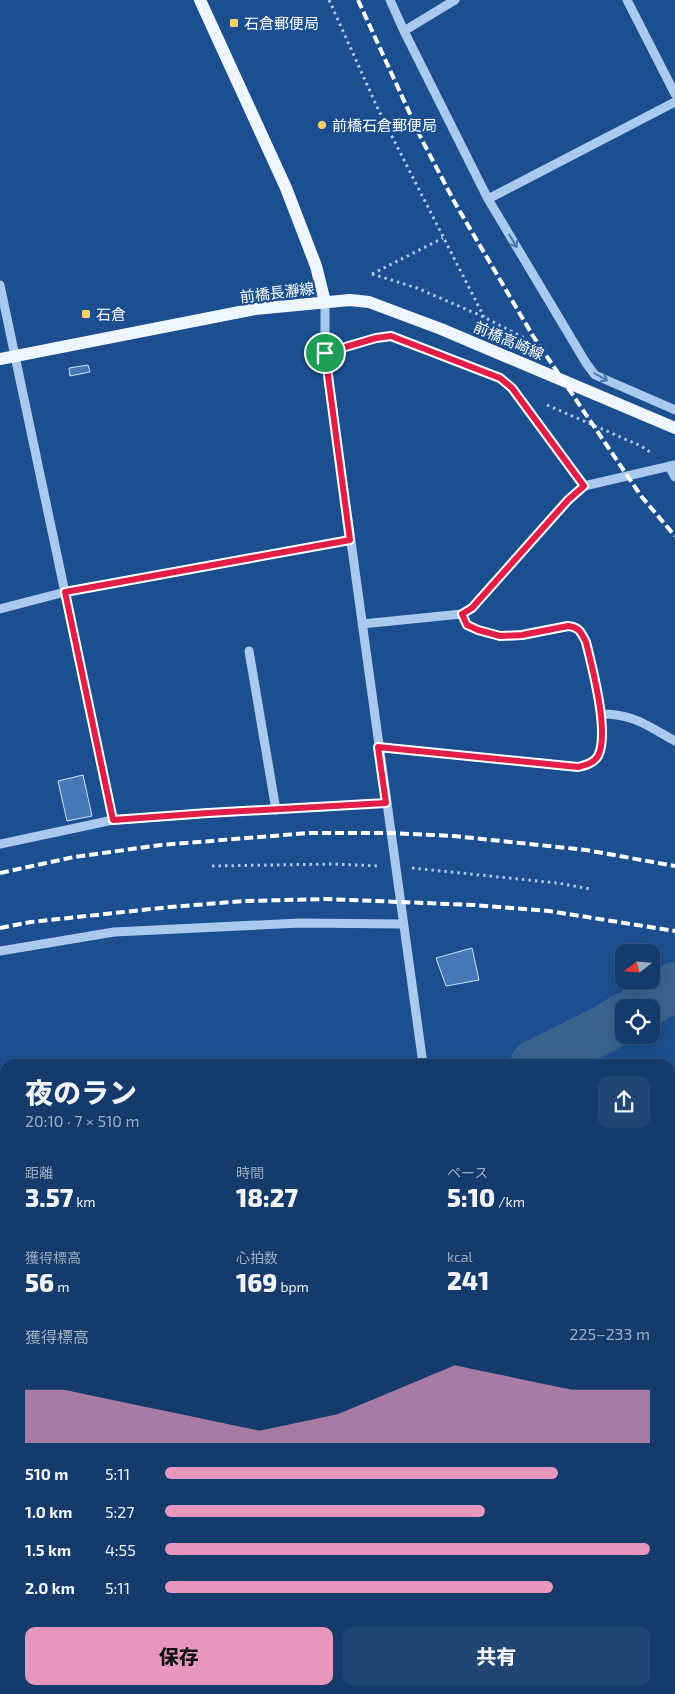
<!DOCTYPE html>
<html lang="ja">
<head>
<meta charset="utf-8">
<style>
  body { margin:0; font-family:"Exo 2","Noto Sans JP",sans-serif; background:#214673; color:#f1f3f6; height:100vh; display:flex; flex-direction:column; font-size:19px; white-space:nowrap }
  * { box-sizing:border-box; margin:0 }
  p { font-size:16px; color:#9dadc1 }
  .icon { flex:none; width:28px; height:28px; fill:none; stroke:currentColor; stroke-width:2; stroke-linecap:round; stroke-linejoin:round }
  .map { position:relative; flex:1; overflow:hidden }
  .panel { position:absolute; left:0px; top:1059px; width:675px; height:636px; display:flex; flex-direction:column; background:#143b6b; border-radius:15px 15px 0 0; box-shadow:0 5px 20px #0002,0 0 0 1px #33557e }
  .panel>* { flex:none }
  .needle { width:32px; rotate:253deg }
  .tools { position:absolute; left:615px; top:944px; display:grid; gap:10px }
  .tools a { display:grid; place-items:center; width:45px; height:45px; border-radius:10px; background:#143b6b; box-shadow:0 5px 20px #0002,0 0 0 1px #33557e; font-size:25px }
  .pin { position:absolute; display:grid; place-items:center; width:42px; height:42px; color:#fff; margin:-21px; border:2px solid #fff; border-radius:50%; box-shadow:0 1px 5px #0007 }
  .round { display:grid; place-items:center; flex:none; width:52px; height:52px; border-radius:10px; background:#214673 }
  .headline { display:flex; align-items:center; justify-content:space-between; height:85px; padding:0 25px }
  h1 { font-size:28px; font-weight:800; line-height:38px }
  .stats { display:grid; grid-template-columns:repeat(3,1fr); gap:8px; height:85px; padding:5px 25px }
  .stats div { display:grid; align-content:center }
  .stats b { font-size:25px; font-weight:800 }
  .stats small { font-size:14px; font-weight:400 }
  .stats p { font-size:14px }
  .chart { height:140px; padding:10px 25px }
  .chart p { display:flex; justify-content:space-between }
  .chart svg { width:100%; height:90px; margin-top:5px; fill:#e797bd; opacity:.7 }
  .action { display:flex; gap:10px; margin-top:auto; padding:10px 25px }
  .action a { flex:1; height:58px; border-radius:10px; background:#e797bd; color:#111; font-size:20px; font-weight:800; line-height:58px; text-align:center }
  .action a+a { background:#214673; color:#f1f3f6 }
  ul { padding:0 25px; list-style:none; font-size:16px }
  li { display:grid; grid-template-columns:80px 60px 1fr; align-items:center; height:38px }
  li i { height:12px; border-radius:6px; background:#e797bd }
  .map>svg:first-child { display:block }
</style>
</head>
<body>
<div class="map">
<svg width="675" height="1694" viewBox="0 0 675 1694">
  <rect width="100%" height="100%" fill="#1b4f8f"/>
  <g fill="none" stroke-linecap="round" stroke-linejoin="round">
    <path stroke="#3c6290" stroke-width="48" d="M639 1008 675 986
      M534 1064 606 1028 624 1017
      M0 1249 5 1248"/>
  </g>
  <path fill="#4478b7" stroke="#cfe3fa" d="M88 365 90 372 70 376 69 368Z
    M83 775 92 816 67 821 58 781Z
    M472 948 479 980 446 986 436 958Z
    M5 1419V1576L0 1578V1420Z"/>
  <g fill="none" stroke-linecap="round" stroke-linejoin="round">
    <path stroke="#a9c9ee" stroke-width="3" stroke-dasharray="2.5 4" stroke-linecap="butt" d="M329 0 378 109 484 317
      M372 274 417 288 484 317 545 349
      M372 274 443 238
      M547 405 641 446 650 452
      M212 866 333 864 379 866
      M412 868 557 883 591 889"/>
    <path stroke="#a9c9ee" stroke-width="9" d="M390 0 404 31 488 199 586 363 595 375 675 410
      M627 0 675 94
      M404 31 455 0
      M488 199 675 102
      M0 285 113 820
      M325 302V353L423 1064
      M325 353 376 338 391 336 500 378 512 388 584 486
      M669 466 675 477
      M0 609 65 592 350 540
      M362 624 462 614 472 608 568 501 584 486 675 465
      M249 651 276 810
      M601 714C634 714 648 726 675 741
      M378 747 578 767C586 765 594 763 598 756 610 733 592 667 586 642 581 632 579 627 568 626L522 635 500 636 478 630 467 625 462 614
      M0 844 113 820 208 813 386 803
      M0 951 114 932 300 923 403 924
      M670 1142 675 1140
      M0 1220 5 1219
      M0 1316 5 1315
      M670 1348 675 1382
      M670 1642H675
      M0 1666 5 1664
      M101 1690V1694
      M508 1690 509 1694"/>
    <path stroke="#f0f6ff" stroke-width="12" d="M200 0 286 188 316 266 325 302
      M0 359 255 309 350 300 369 302 441 329 675 428"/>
    <path stroke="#fff" stroke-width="4" stroke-dasharray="9 4" stroke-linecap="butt" d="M358 0 421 138 455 203 533 336 641 496 675 536
      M0 873 74 857 161 845 309 833H390L454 836 586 850 675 866
      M0 928 31 922 170 907 245 901 326 899 474 905 549 911 675 931"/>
  </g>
  <defs><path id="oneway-shaft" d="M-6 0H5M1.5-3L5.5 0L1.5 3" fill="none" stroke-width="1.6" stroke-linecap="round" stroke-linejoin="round" transform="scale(1.25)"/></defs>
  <g stroke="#4674ac">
    <use href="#oneway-shaft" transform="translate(513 241) rotate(59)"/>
    <use href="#oneway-shaft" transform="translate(601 377) rotate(30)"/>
  </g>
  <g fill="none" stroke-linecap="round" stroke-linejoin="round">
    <g stroke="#fff" stroke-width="10">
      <path id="route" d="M391 336 500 378 512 388 584 486 568 500 472 608 462 614 467 625 478 630 500 636 522 635 568 626C579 627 581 632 586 642 592 667 610 733 598 756 594 763 586 765 578 767L378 747 386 803 208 813 113 820 65 592 350 540 325 353 376 338Z"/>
    </g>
    <use href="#route" stroke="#e11d48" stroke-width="6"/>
  </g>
  <g fill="#ffd166" stroke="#1b4f8f" stroke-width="2">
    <rect x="229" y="18" width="10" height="10" rx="2.5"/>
    <circle cx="322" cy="125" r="5"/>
    <rect x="81" y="309" width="10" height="10" rx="2.5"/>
  </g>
  <g text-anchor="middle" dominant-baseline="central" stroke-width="4.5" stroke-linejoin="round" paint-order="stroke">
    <g font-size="15" fill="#fff" stroke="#1b4f8f" text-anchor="start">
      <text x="244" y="23">石倉郵便局</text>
      <text x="332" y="125">前橋石倉郵便局</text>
      <text x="96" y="314">石倉</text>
    </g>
    <g font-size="15" fill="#fff" stroke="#1b4f8f">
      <text transform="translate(277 292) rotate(-7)">前橋長瀞線</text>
      <text transform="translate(509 340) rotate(23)">前橋高崎線</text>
    </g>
  </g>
</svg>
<div class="tools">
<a><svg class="needle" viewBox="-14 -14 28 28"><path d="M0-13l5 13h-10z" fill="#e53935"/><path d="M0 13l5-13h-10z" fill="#9dadc1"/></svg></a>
<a><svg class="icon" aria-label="locate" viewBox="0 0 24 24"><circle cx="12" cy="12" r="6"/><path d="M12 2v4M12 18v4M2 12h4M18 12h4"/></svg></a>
</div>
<div class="pin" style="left:325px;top:353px;background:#1e9e55"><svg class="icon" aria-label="arrive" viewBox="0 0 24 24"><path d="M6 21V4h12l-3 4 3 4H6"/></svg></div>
<section class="panel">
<div class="headline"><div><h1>夜のラン</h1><p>20:10 · 7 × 510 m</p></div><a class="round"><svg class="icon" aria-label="share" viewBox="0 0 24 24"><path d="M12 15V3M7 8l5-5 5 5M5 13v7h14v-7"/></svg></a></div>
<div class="stats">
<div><p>距離</p><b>3.57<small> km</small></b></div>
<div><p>時間</p><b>18:27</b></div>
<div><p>ペース</p><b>5:10<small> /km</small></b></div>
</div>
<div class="stats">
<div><p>獲得標高</p><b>56<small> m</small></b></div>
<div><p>心拍数</p><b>169<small> bpm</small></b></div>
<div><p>kcal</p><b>241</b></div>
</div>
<div class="chart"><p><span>獲得標高</span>225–233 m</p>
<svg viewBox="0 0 160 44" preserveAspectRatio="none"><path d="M0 44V18L10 18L20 22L30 26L40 30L50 34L60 38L70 34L80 30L90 22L100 14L110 6L120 10L130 14L140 18L150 18L160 18V44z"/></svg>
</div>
<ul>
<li><b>510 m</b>5:11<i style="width:81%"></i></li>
<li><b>1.0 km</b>5:27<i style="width:66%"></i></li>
<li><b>1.5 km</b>4:55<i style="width:100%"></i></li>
<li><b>2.0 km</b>5:11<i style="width:80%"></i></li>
</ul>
<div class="action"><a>保存</a><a>共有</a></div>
</section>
</div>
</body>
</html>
